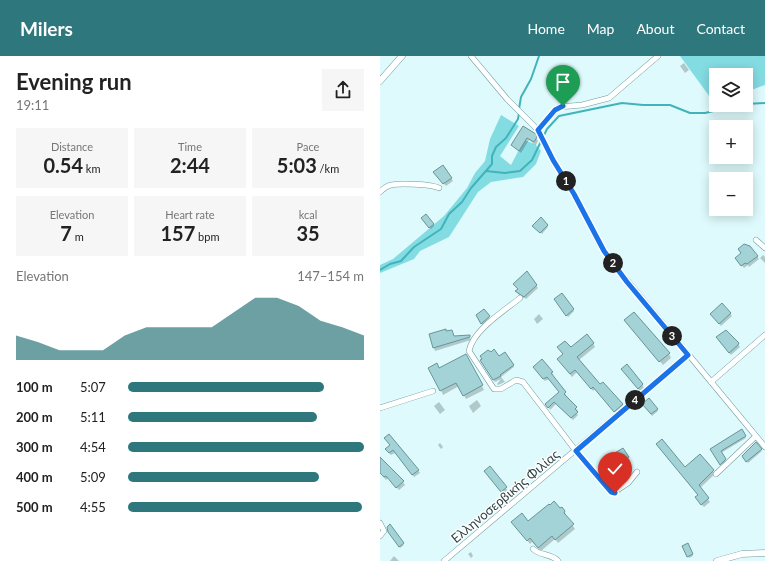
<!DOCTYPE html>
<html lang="en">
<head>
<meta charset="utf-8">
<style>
  body { margin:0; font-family:Lato,sans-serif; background:#f6f6f6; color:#222; height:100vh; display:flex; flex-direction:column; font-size:15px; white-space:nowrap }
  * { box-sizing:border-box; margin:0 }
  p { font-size:13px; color:#767676 }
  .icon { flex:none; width:22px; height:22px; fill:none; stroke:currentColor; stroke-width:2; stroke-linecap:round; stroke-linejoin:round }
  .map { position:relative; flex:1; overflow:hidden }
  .side { display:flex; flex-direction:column; background:#fff; width:380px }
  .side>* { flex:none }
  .tools { position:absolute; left:329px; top:12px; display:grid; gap:8px }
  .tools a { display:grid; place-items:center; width:44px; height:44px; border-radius:0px; background:#fff; box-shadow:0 2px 10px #0003; font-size:20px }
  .pin { position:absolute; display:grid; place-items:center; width:34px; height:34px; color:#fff; margin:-41px -17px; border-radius:50% 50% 50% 0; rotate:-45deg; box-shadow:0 0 4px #0007 }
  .pin .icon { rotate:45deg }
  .km { position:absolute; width:20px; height:20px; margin:-10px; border-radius:50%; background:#222; color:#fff; font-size:11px; line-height:20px; text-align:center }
  .round { display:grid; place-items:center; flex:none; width:42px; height:42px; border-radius:0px; background:#f6f6f6 }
  .overview { display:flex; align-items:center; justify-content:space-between; height:68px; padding:0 16px }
  h1 { font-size:22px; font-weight:700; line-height:30px }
  .figures { display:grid; grid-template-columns:repeat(3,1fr); gap:6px; height:68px; padding:4px 16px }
  .figures div { display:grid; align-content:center; border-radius:0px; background:#f6f6f6; text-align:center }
  .figures b { font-size:20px; font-weight:700 }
  .figures small { font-size:11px; font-weight:400 }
  .figures p { font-size:11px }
  .chart { height:112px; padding:8px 16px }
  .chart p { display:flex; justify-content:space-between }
  .chart svg { width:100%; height:72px; margin-top:4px; fill:#2e787d; opacity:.7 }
  ul { padding:0 16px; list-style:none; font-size:13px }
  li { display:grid; grid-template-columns:64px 48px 1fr; align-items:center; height:30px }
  li i { height:10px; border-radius:5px; background:#2e787d }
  header { display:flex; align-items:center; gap:24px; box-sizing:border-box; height:56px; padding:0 20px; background:#2e787d; color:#fff }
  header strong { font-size:19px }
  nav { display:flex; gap:22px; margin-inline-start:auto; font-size:14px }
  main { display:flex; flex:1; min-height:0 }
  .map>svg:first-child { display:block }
</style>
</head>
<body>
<header>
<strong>Milers</strong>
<nav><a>Home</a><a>Map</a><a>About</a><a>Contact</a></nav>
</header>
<main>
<section class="side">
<div class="overview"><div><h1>Evening run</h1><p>19:11</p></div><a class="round"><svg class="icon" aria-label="share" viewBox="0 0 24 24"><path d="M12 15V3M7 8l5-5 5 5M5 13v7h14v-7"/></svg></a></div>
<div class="figures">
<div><p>Distance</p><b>0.54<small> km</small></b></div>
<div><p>Time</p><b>2:44</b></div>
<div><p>Pace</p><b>5:03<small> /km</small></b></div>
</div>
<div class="figures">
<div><p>Elevation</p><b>7<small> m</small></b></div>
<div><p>Heart rate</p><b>157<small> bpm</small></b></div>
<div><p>kcal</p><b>35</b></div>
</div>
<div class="chart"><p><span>Elevation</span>147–154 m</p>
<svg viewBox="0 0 160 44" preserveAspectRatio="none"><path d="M0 44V29L10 33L20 38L30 38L40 38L50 29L60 24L70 24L80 24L90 24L100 15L110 6L120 6L130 11L140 20L150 24L160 29V44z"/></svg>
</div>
<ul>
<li><b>100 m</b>5:07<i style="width:83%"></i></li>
<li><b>200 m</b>5:11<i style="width:80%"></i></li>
<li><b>300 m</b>4:54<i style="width:100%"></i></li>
<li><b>400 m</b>5:09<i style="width:81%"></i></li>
<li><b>500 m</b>4:55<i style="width:99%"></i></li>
</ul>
</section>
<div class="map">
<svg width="385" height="505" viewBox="0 0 385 505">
  <rect width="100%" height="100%" fill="#defafc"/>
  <path fill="#84dce3" d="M300 0H385V29L366 36V19H336L335 48Z
    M121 59 139 70 120 100 131 109 144 84 155 88 161 95 156 108 143 121 111 126 98 136 69 181 40 195 34 203 0 217V209L13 203 64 160 87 132 95 117 105 105 110 83Z"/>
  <path fill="#0003" d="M304 7 309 14 305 17 300 10Z
    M143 72 155 79 158 85 156 89 149 84 141 97 132 89Z
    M56 119 71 122 73 125 66 130Z
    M43 164 53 168 54 170 51 173Z
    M167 169 168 171 162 178 155 172Z
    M383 199 385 201V207L380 202Z
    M377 200 379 203 369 211 368 209 364 212 358 205Z
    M134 228 156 229 158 232 146 243 138 238 137 235 138 234Z
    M182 238 194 255 188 261 176 243Z
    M104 254 110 263 103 269 98 263Z
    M350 257 352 260 341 270 331 258Z
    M159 258 163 263 157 268 154 263Z
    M246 265 289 298 291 302 283 309Z
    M349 277 360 291 351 299 339 285Z
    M89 280 91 284 55 295 54 292 74 281Z
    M213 287 215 291 199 304 220 330 223 327 243 349 245 352 237 359 215 333 213 335 197 316 192 321 180 306 190 293Z
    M124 297 134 311 121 321 125 326 118 329 117 328 121 323 115 326 101 305 119 301Z
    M86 300 104 334 86 343 79 330 63 339 61 334 59 313Z
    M156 314 172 316 173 319 172 320 198 355 196 356 198 359 193 364 176 348 170 354 168 350 180 336 169 323 165 325Z
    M244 316 262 328 264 332 260 335Z
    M97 344 101 350 93 357 89 350Z
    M59 346 65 354 60 358 54 350Z
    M264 350 277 353 278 355 272 360Z
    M361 374 366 382 341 397 346 405 342 409 331 393Z
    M5 382 38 414 40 417 34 421 15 397 11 399 8 396 11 390Z
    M60 387 63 391 61 393 58 389Z
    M277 389 305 412 320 399 335 418 320 432 330 446 324 451 318 445 319 440Z
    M381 394 382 395 368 407 364 402Z
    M248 402 249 403 238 411V410Z
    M0 403 23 426 25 429 19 434 8 422 6 424 0 417Z
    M110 411 128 435 124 439 107 418Z
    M243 413 249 422 242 429 236 422Z
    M174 447 185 456 186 460 195 473 178 487 175 483 161 495 152 486 150 488 135 470 148 466Z
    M8 472 23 488 24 489 20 492 10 479Z
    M307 488 313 500 309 502 303 490Z
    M91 496 93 500 91 502 88 498Z
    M14 500 19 505H10Z"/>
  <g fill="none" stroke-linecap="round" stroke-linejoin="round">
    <path stroke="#41b3bb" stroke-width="2" d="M366 48 385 47
      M139 53 141 41 151 23 159 0
      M106 115 125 117 140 115 152 104 167 73 179 60 242 47 263 49H290L310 57H325L359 49
      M0 214 10 208 21 205 34 191 61 173 69 158 82 146 91 132 112 108V100L116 91 126 82 138 63 139 57"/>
  </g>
  <path fill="#a3d3d6" stroke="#679599" d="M143 70 156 78 157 81 154 86 147 82 139 95 131 89Z
    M63 109 72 122 63 128 53 116Z
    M46 158 54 168 49 172 41 162Z
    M161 161 168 169 160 177 152 170Z
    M364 188 370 190 378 200 367 208 365 207 361 210 355 202 361 197 358 193Z
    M147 215 157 229 144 241 135 235 138 233 133 228Z
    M182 237 194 253 186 260 174 243Z
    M342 247 351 257 339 268 330 258Z
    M104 253 110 260 101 268 96 259Z
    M254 256 290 297 279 306 244 264Z
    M66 273V275L72 274 74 280 90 279V281L53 292 49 278Z
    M346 274 359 287 358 289 349 297 336 281Z
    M207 278 214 287 197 301 220 328 223 326 243 348 234 356 213 331 211 333 195 314 190 318 177 303 183 298 177 291 185 285 191 291Z
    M114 293 119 300 125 296 134 309 120 319 121 320 113 324 100 304 102 303 100 300 108 294 111 296Z
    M86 298 103 329 83 340 76 327 60 335 48 312 57 307 59 312Z
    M162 303 173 316 171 317 186 336 184 338 197 351 195 353 198 356 191 362 174 346 168 352 165 348 179 336 167 321 163 323 153 311Z
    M247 308 263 328 258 333 241 313Z
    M269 342 278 353 271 358 262 348Z
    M362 373 366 380 341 395 346 403 340 409 330 393Z
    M9 378 39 414 32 419 13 394 9 397 5 393 10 389 4 382Z
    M282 383 305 411 320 398 334 414 319 429 329 442 321 449 315 441 318 439 276 388Z
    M376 386 382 393 366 406 362 400Z
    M243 392 249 401 236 409 230 400Z
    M0 401 24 425 16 432 6 420 4 421 0 417Z
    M110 410 127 431 121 436 104 415Z
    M243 412 249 419 240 428 233 420Z
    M174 445 180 452 182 451 185 455 184 457 194 468 175 484 172 480 158 492 150 482 147 485 131 466 142 457 148 465 169 448 170 449Z
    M10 468 24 487 19 491 8 476 7 471Z
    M308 487 313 498 307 501 302 490Z"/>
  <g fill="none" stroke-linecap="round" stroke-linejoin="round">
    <g stroke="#6e9c9f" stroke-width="6">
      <path id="minor" d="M91 0 127 43 158 74 173 104 194 138 219 187 231 205 385 391
        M158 74 179 51 202 49 229 42 278 0
        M0 136C3 133 6 130 11 129 19 127 51 128 59 132
        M376 184 385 192
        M140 242C124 255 93 274 89 295L114 333H121L136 324 143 326 196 395 233 437 248 427 257 416
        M331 326 385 279
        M0 352 53 335
        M336 418 376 380
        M0 467 4 475 0 480
        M153 493C160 500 171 497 178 505
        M64 505 308 299"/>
    </g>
    <g stroke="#6e9c9f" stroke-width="7">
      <path id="tertiary" d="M0 25 22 0
        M337 505 362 498 385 497"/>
    </g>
    <use href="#minor" stroke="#fff" stroke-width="5"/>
    <use href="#tertiary" stroke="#fff" stroke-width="6"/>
  </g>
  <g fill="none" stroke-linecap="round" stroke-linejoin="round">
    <g stroke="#fff" stroke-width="8">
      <path id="route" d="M183 50 175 54 158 74 173 104 194 138 224 195 247 226 308 299 196 395 231 436 235 437"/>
    </g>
    <use href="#route" stroke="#1a73e8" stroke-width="5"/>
  </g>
  <g text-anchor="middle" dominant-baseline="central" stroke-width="3" stroke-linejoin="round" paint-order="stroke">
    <g font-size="13" fill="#2d4143" stroke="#fff">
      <text transform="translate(125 440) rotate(-40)">Ελληνοσερβικής Φιλίας</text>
    </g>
  </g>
</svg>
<div class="tools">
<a><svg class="icon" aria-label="layers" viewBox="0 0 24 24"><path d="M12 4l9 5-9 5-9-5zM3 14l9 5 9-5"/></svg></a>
<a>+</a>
<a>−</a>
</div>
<div class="pin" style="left:183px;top:50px;background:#1e9e55"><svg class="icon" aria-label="arrive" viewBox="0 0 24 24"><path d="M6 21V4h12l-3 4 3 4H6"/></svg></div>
<div class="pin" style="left:235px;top:437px;background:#d93025"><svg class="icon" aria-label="check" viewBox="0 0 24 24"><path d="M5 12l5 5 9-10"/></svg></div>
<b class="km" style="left:186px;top:125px">1</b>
<b class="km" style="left:233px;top:207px">2</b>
<b class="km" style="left:292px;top:280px">3</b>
<b class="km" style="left:255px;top:344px">4</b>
</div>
</main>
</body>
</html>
